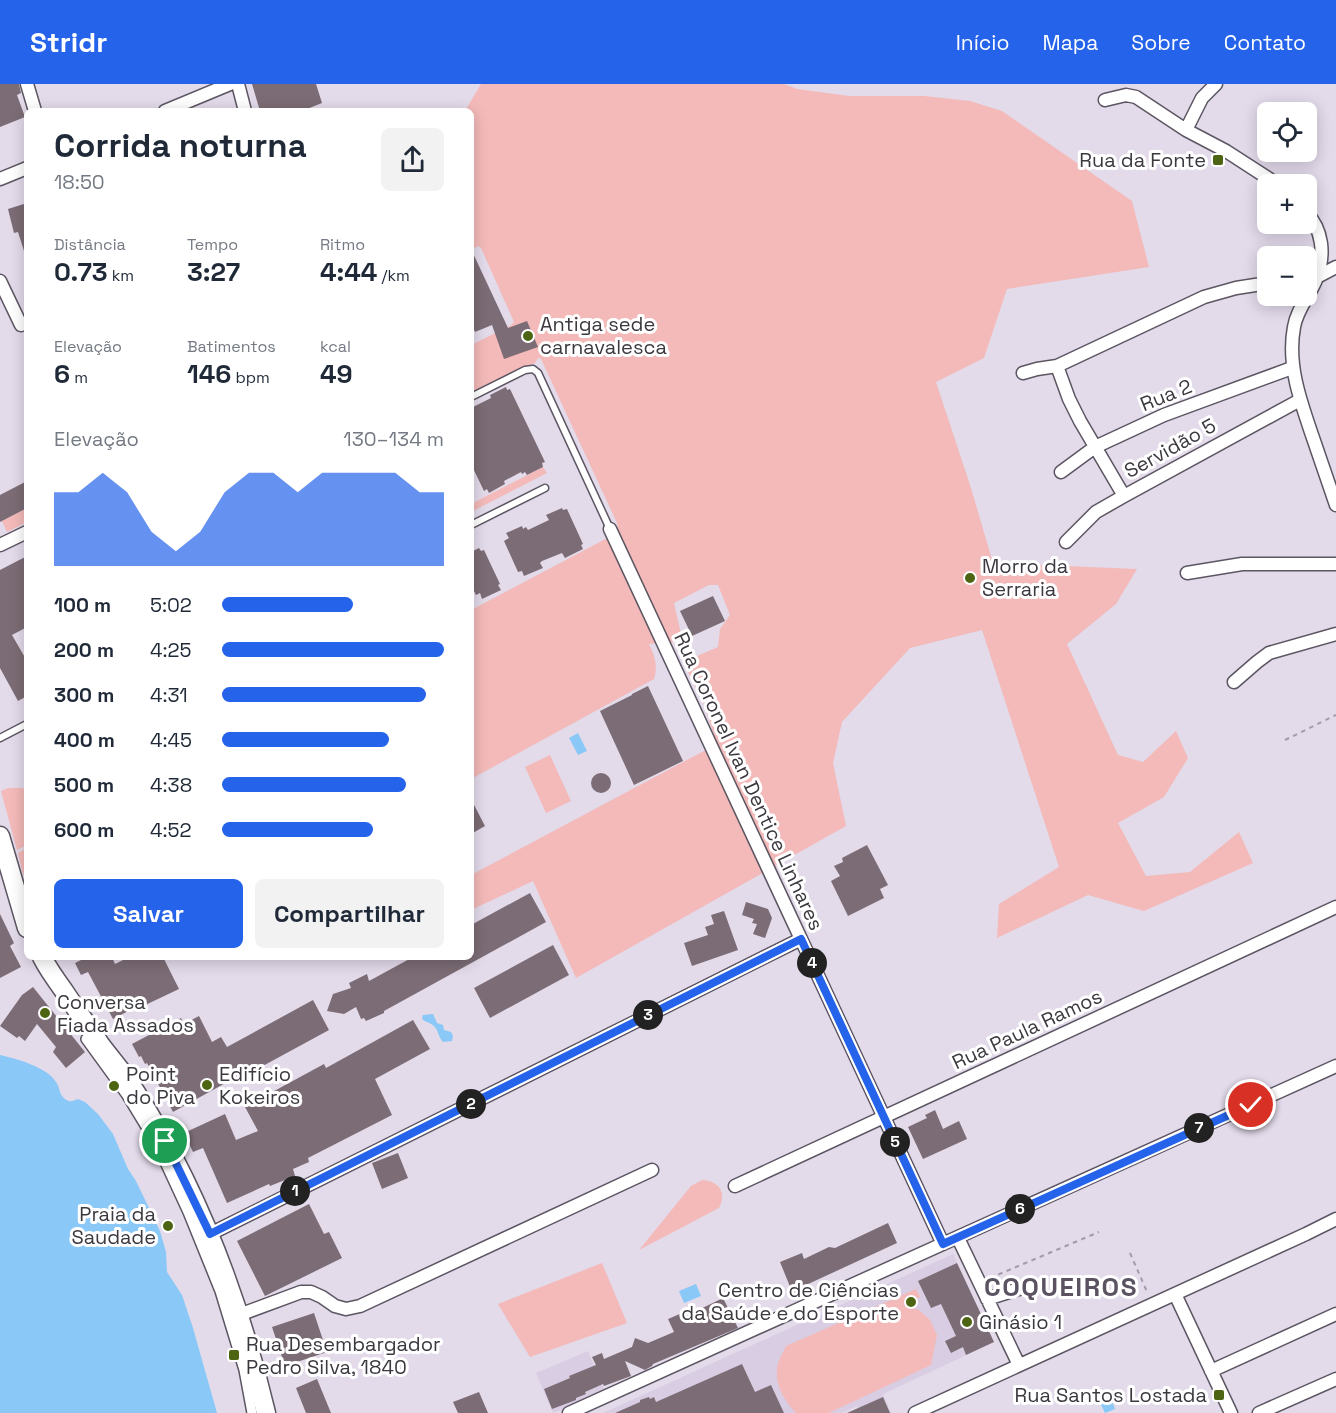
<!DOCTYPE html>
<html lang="pt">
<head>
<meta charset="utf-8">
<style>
  body { margin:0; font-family:"Space Grotesk",sans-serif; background:#f2f2f3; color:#1f2937; height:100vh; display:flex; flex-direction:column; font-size:22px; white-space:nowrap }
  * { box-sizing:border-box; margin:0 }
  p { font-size:20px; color:#747a83 }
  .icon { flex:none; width:33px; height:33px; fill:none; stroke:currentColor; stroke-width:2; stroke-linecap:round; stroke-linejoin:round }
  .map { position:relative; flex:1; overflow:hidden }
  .drawer { position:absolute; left:24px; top:24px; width:450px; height:852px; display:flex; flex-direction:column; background:#fff; border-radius:9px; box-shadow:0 3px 15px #0003 }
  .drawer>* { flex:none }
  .tools { position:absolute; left:1257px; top:18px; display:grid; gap:12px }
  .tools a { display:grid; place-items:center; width:60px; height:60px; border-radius:9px; background:#fff; box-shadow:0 3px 15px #0003; font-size:30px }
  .pin { position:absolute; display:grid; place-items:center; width:51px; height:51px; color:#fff; margin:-26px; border:3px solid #fff; border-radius:50%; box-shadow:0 2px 6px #0007 }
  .km { position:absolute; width:30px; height:30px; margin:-15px; border-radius:50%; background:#222; color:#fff; font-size:16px; line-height:30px; text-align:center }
  .round { display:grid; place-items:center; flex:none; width:63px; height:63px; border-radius:9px; background:#f2f2f3 }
  .head { display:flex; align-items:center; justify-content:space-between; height:102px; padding:0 30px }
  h1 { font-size:33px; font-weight:800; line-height:45px }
  .figures { display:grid; grid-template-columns:repeat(3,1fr); gap:9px; height:102px; padding:6px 30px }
  .figures div { display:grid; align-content:center }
  .figures b { font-size:26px; font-weight:800 }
  .figures small { font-size:16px; font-weight:400 }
  .figures p { font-size:16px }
  .chart { height:168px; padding:12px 30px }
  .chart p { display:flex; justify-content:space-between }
  .chart svg { width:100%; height:108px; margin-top:6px; fill:#2563eb; opacity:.7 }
  .button { display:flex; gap:12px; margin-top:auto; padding:12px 30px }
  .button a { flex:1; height:69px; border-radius:9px; background:#2563eb; color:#fff; font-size:24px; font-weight:800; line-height:69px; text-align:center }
  .button a+a { background:#f2f2f3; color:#1f2937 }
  ul { padding:0 30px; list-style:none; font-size:20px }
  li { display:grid; grid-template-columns:96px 72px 1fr; align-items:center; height:45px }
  li i { height:15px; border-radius:8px; background:#2563eb }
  header { display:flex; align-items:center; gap:36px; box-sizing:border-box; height:84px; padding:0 30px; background:#2563eb; color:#fff }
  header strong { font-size:28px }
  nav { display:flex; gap:33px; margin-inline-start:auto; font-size:21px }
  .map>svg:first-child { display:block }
</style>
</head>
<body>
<header>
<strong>Stridr</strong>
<nav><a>Início</a><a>Mapa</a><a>Sobre</a><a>Contato</a></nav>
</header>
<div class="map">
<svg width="1336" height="1329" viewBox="0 0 1336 1329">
  <rect width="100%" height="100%" fill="#e3daea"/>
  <path fill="#d9cde3" d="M953 1170 994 1258 883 1310 891 1329H860L857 1322 842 1329H603Z
    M588 1267 605 1308 553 1329 536 1289Z"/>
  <path fill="#f3bab9" d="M481 0H784L797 5 849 12H924L970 17 1002 27 1132 117 1149 183 1007 205 984 274 936 298 971 404 993 479 1137 485 1116 520 1067 560 1118 671 1143 678 1176 647 1188 674 1164 713 1118 739 1146 792 1190 788 1239 748 1253 779 1144 827 1088 811 997 854 999 820 1059 783 982 546 910 564 842 638 833 679 846 742 576 894 533 797 471 826V791L717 660 703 618 683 578 718 563 720 545 730 531 718 501H709L674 519 681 550 673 558 649 560C655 571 658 583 654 595L471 695V526L615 450C618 447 618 443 617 439L541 275 538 274 535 279 471 308V261L510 242 514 238 481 164 478 162 471 166V27H465Z
    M543 383 547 389 471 428V420Z
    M27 424V438L7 448 2 437Z
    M550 671 571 717 546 729 525 683Z
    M8 704H23L27 713V761L17 766 1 707Z
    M27 764V799L22 787 18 769Z
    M702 1096C719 1097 727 1108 719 1124L639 1166 691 1102Z
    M602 1179 627 1239 530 1273 498 1220Z
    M916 1205 920 1213 904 1221 919 1226 930 1236 937 1251 931 1281 829 1329H796C785 1317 775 1302 777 1285 777 1278 783 1269 786 1262Z"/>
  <path fill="#8ac9f7" d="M578 649 587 667 578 671 569 654Z
    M433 930 437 939 443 941 444 946 451 948 453 952 452 957 443 958C438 953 439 947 434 942 431 939 425 938 422 935L423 931Z
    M0 971C17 975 47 983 56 998 60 1003 59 1011 65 1015 70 1019 73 1017 78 1015L85 1018 98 1030 113 1050 128 1085 136 1097 160 1147 166 1168 167 1188 182 1211 193 1244 217 1329H0Z
    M696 1200 701 1212 684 1219 679 1207Z
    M1108 1307 1115 1325 1105 1329 1097 1312Z"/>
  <path fill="#7c6c75" d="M0 0H19L21 9 17 11 25 33 0 43Z
    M252 0H316L322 19 302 27H260Z
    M27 119V167H24L18 148 14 149 8 125Z
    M471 165 508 244 527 237 538 263 504 275 492 241 475 248 471 239Z
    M506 303 507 306 510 305 545 378 542 379 543 383 527 391 525 388 522 390 521 388 504 397 505 400 489 409 487 405 484 407 471 380V324L491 314 490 311Z
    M27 397V424L0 438V411Z
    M562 424 563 426 567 425 583 460 581 461 583 465 565 474 562 469 542 477 540 479 543 484 524 492 522 487 518 488 504 457 509 454 506 449 522 442 523 445 526 443 528 446 549 436 546 431Z
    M479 464 481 467 484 466 500 500 498 501 501 506 482 515 480 509 476 511 471 501V468Z
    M27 472V543L12 551 27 577V612L18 617 0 584V486Z
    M713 512 725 537 692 552 680 527Z
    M648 602 683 677 634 701 600 627 632 611V610Z
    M591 699a10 10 0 1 1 20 0a10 10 0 1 1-20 0Z
    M471 715 485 742 471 750Z
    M867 761 888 801 880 805 884 814 848 832 831 797 840 792 834 782 843 778 842 774Z
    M530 809 546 838 384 927V929L366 937 364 934 361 935 356 923 344 930 327 927 333 910 351 904 349 899 367 890 369 897 413 873H471V841Z
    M746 818 768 825 772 834 765 854 753 850 757 840 752 839 754 835 742 831Z
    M724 827 738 866 692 882 684 859 708 851 705 843 714 840 711 831Z
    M0 830 14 859 10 862 21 883 0 894Z
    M553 861 569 891 490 934 474 904Z
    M87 873H112L115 880 129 873H163L179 905 139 924 138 922 113 935 88 888 81 891 75 879Z
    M33 903 85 968 66 984 53 968 56 963 37 940 25 957 19 952 17 954 0 942 22 911Z
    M313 916 329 946 250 989 249 986 173 1028 147 979 145 980 141 972 139 973 132 960 181 934 184 940 199 932 212 958 221 953 227 963Z
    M413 936 430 965 375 995 392 1031 308 1074 309 1078 293 1085 295 1092 270 1102 269 1100 227 1119 203 1064 193 1068 184 1049 225 1030 236 1056 258 1047 245 1023 324 980 326 984Z
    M935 1026 943 1045 959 1037 967 1055 923 1075 908 1043 927 1034 925 1031Z
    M398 1069 408 1094 382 1105 372 1079Z
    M309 1120 324 1150 329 1148 342 1174 265 1212 237 1157Z
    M888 1139 897 1159 806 1201 808 1204 793 1210 780 1178 802 1169 804 1175 829 1163 835 1164Z
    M957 1179 994 1258 966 1271 963 1263 951 1269 945 1257 956 1252 941 1220 931 1224 918 1197Z
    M723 1214 738 1244 653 1280 652 1282 645 1286 625 1277 631 1292 604 1302 603 1300 585 1308 586 1310 576 1314V1316L552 1325 544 1305 570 1294 569 1292 596 1281 592 1273 602 1269 604 1275 632 1263 635 1254 648 1259 674 1248 668 1235 682 1229 684 1233Z
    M314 1229 327 1268 285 1282 272 1243Z
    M742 1280 755 1308 771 1301 784 1329H615L640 1318V1316L649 1313 650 1315 654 1313 656 1318Z
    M317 1295 331 1329H306L296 1304Z
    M479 1308 488 1329H458L453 1318Z
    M883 1313 890 1329H847Z"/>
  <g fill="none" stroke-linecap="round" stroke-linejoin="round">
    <g stroke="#5c5562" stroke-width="9">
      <path id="service" d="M471 313 525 286 533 285 538 289 610 445
        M471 441 545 404
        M0 654 27 640"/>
    </g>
    <g stroke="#5c5562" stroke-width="12">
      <path id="pedestrian" d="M86 955 126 1010 157 1061 188 1128 220 1207 244 1286 252 1329"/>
    </g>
    <g stroke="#5c5562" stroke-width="15">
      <path id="minor" d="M27 0 35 27
        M238 0 245 27
        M1216 0 1202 14 1186 46 1226 67 1277 100
        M1105 16 1126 11 1136 13 1186 46
        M165 27 230 0
        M0 95 27 84
        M1306 128C1323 146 1325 170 1317 193 1311 211 1297 224 1294 243 1287 280 1300 316 1312 351 1320 374 1328 398 1336 421
        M1313 194 1317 193 1336 183
        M0 197 21 241
        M1057 282 1069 315 1080 337 1124 412
        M1023 289 1037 285 1057 282 1204 213 1236 204 1268 199
        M1061 388 1095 363 1164 331 1292 284
        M610 445 943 1160
        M1066 458 1096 428 1124 412 1300 316
        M0 461 27 448
        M1187 489 1242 480H1336
        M1234 598 1257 578 1269 569 1336 550
        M735 1102 1336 823
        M210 1150 801 855
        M958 1154 1019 1281
        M1175 1210 1231 1329
        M987 1215 1028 1202
        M239 1231 301 1208H311L322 1213 335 1222 346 1225 360 1222 652 1086
        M1211 1287 1336 1230
        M569 1329 1336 982
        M915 1329 1306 1150 1336 1135
        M1259 1329 1336 1295"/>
    </g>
    <g stroke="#5c5562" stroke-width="21">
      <path id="primary" d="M0 752 27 844
        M42 873C48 885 56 896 64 907 76 925 88 942 100 960 111 975 125 990 135 1007 199 1107 239 1215 266 1329"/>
    </g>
    <path stroke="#a49da9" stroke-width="2" stroke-dasharray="4.5 4.5" stroke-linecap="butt" d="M1285 656 1336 631
      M1130 1169 1148 1210
      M990 1194 1099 1148"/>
    <use href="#service" stroke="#fff" stroke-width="6"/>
    <use href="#pedestrian" stroke="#fff" stroke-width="9"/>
    <use href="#minor" stroke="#fff" stroke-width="12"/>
    <use href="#primary" stroke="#fff" stroke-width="18"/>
  </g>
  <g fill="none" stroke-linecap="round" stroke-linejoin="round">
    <g stroke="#fff" stroke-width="12">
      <path id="route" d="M165 1057 210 1150 801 855 943 1160 1251 1021"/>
    </g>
    <use href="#route" stroke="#2563eb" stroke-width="8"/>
  </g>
  <g fill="#4d6412" stroke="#fff" stroke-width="2">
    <rect x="1212" y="70" width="12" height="12" rx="3"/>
    <circle cx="528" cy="252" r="6"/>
    <circle cx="970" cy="494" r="6"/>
    <circle cx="45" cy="929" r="6"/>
    <circle cx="207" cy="1001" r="6"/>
    <circle cx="114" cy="1002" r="6"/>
    <circle cx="168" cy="1142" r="6"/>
    <circle cx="911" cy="1218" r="6"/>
    <circle cx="967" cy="1238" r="6"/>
    <rect x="228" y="1265" width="12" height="12" rx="3"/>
    <rect x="1213" y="1305" width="12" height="12" rx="3"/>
  </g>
  <g text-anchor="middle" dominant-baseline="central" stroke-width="6" stroke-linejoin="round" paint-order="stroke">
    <g font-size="20" fill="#3c383f" stroke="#fff" text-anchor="start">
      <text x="1206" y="76" text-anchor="end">Rua da Fonte</text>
      <text x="540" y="240">Antiga sede<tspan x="540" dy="23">carnavalesca</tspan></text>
      <text x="982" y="482">Morro da<tspan x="982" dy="23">Serraria</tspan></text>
      <text x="57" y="918">Conversa<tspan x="57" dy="23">Fiada Assados</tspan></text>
      <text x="126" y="990">Point<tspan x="126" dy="23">do Piva</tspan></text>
      <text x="219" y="990">Edifício<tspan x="219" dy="23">Kokeiros</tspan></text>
      <text x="156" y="1130" text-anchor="end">Praia da<tspan x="156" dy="23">Saudade</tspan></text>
      <text x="899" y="1206" text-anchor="end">Centro de Ciências<tspan x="899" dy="23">da Saúde e do Esporte</tspan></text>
      <text x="979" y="1238">Ginásio 1</text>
      <text x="246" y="1260">Rua Desembargador<tspan x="246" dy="23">Pedro Silva, 1840</tspan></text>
      <text x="1207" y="1311" text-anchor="end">Rua Santos Lostada</text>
    </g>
    <g font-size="20" fill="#3c383f" stroke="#fff">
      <text transform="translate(1166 311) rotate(-22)">Rua 2</text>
      <text transform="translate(1170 364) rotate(-29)">Servidão 5</text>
      <text transform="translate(749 697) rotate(65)">Rua Coronel Ivan Dentice Linhares</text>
      <text transform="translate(1027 945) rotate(-25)">Rua Paula Ramos</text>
    </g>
    <g font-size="26" font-weight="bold" letter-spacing="1.5" fill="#5b5361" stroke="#fff">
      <text x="1061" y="1203">COQUEIROS</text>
    </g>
  </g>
</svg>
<div class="tools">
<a><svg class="icon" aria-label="locate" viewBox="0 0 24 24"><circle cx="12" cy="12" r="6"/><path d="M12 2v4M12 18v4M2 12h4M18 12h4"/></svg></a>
<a>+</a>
<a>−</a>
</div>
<div class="pin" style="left:165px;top:1057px;background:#1e9e55"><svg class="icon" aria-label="arrive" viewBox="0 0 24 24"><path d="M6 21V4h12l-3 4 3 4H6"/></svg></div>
<div class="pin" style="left:1251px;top:1021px;background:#d93025"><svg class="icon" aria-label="check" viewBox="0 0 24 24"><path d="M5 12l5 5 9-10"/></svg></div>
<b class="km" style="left:295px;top:1107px">1</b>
<b class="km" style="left:471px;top:1020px">2</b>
<b class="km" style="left:648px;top:931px">3</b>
<b class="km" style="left:812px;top:879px">4</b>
<b class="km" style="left:895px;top:1058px">5</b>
<b class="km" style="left:1020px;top:1125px">6</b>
<b class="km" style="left:1199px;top:1044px">7</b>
<section class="drawer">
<div class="head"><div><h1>Corrida noturna</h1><p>18:50</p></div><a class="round"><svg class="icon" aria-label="share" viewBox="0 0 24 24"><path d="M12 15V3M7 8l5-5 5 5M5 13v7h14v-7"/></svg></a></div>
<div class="figures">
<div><p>Distância</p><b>0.73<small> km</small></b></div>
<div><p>Tempo</p><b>3:27</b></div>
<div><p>Ritmo</p><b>4:44<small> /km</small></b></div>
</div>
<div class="figures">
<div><p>Elevação</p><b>6<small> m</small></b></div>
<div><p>Batimentos</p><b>146<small> bpm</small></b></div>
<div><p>kcal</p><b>49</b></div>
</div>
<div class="chart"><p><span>Elevação</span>130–134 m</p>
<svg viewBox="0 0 160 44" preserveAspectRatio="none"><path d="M0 44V14L10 14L20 6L30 14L40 30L50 38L60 30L70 14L80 6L90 6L100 14L110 6L120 6L130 6L140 6L150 14L160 14V44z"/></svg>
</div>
<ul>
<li><b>100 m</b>5:02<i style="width:59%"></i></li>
<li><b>200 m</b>4:25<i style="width:100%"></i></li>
<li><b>300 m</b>4:31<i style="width:92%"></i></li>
<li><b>400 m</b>4:45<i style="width:75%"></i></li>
<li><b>500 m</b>4:38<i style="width:83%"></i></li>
<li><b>600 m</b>4:52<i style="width:68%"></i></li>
</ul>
<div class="button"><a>Salvar</a><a>Compartilhar</a></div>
</section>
</div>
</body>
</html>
